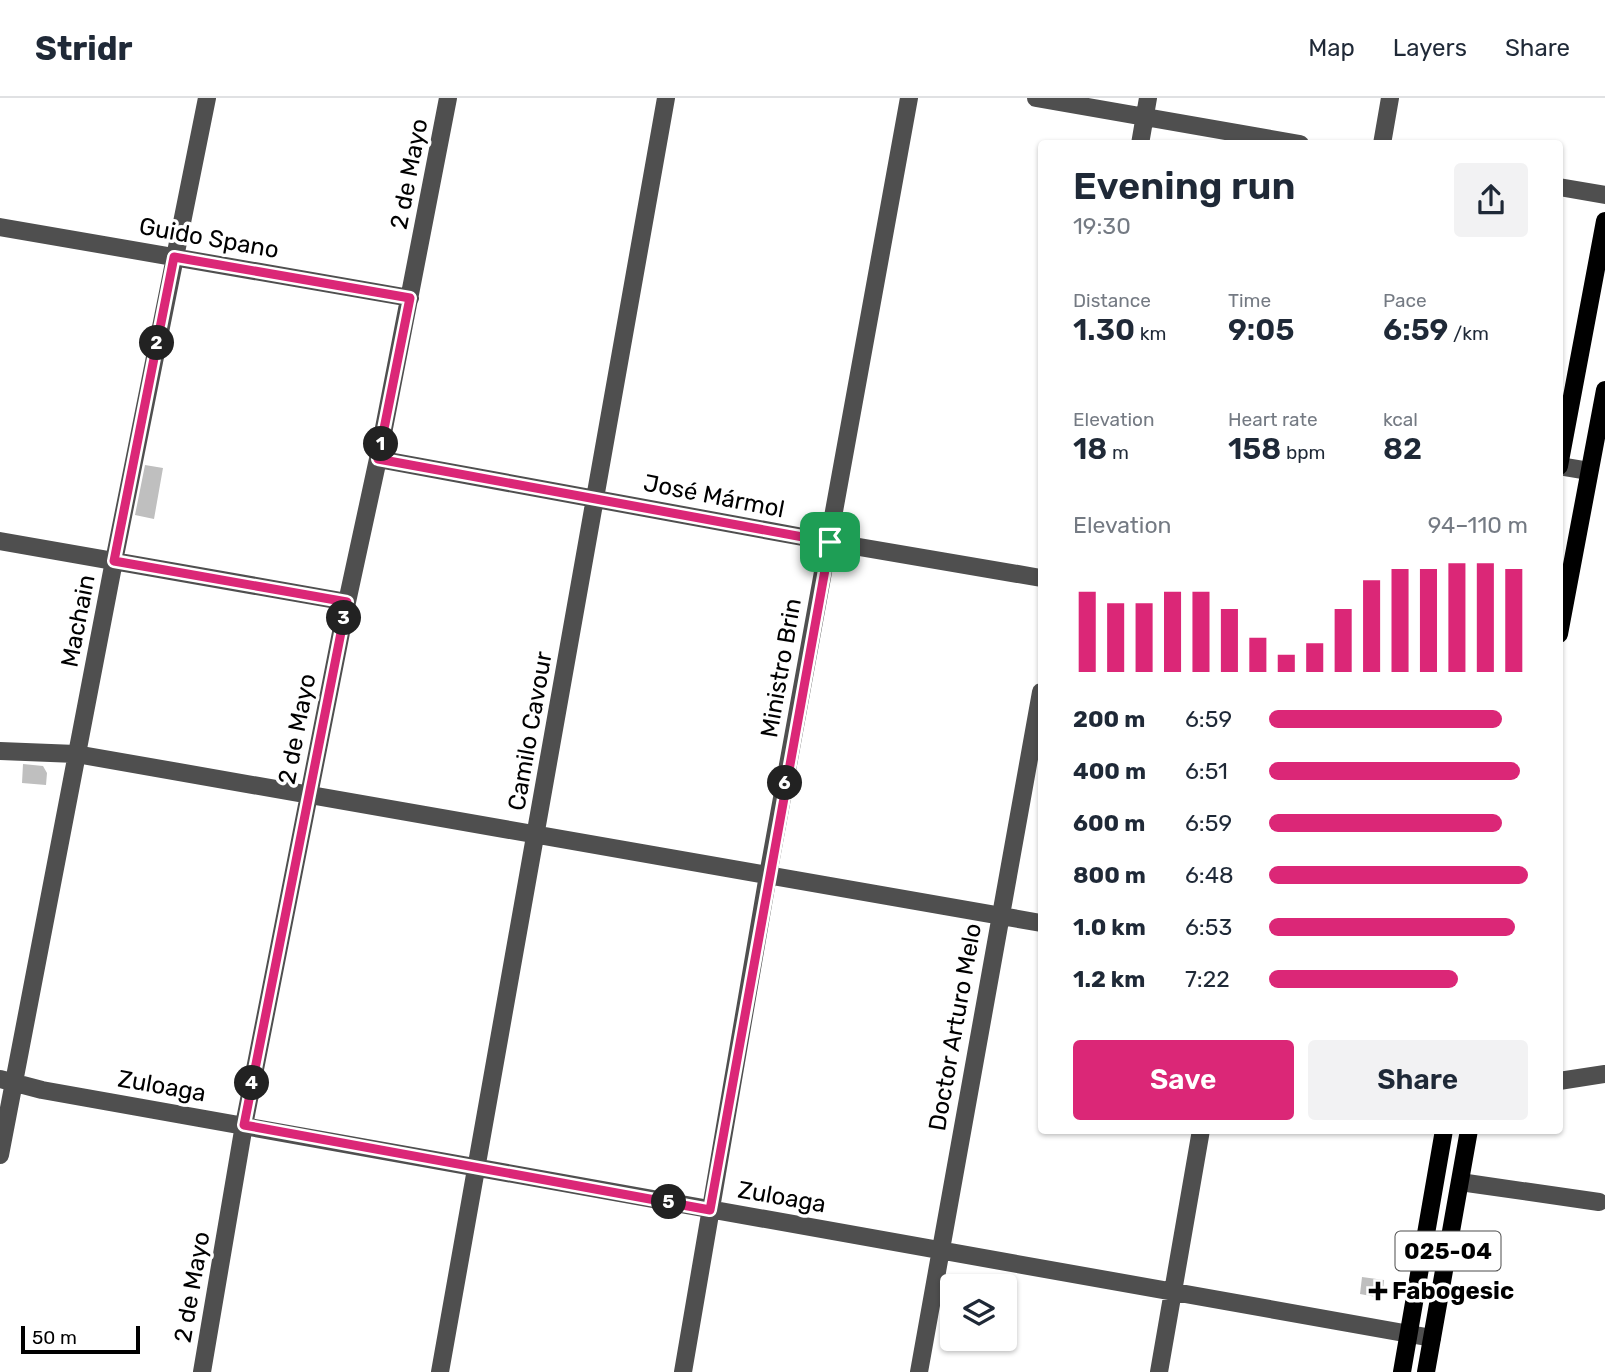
<!DOCTYPE html>
<html lang="en">
<head>
<meta charset="utf-8">
<style>
  body { margin:0; font-family:Rubik,sans-serif; background:#f2f2f3; color:#1f2937; height:100vh; display:flex; flex-direction:column; font-size:26px; white-space:nowrap }
  * { box-sizing:border-box; margin:0 }
  p { font-size:23px; color:#747a83 }
  .icon { flex:none; width:38px; height:38px; fill:none; stroke:currentColor; stroke-width:2; stroke-linecap:round; stroke-linejoin:round }
  .map { position:relative; flex:1; overflow:hidden }
  .drawer { position:absolute; left:1038px; top:42px; width:525px; height:994px; display:flex; flex-direction:column; background:#fff; border-radius:7px; box-shadow:0 2px 5px #0004 }
  .drawer>* { flex:none }
  .fabs { position:absolute; left:940px; top:1176px; display:grid; gap:14px }
  .fabs a { display:grid; place-items:center; width:77px; height:77px; border-radius:7px; background:#fff; box-shadow:0 2px 5px #0004; font-size:35px }
  .scale { position:absolute; left:21px; bottom:18px; width:119px; box-sizing:border-box; padding-left:7px; border:4px solid #000; border-top:0; font-size:19px; line-height:24px; white-space:nowrap; color:#000; -webkit-text-stroke:5px #fff; paint-order:stroke }
  .pin { position:absolute; display:grid; place-items:center; width:60px; height:60px; color:#fff; margin:-30px; border-radius:14px; box-shadow:0 4px 10px #0006 }
  .km { position:absolute; width:35px; height:35px; margin:-18px; border-radius:50%; background:#222; color:#fff; font-size:19px; line-height:35px; text-align:center }
  .round { display:grid; place-items:center; flex:none; width:74px; height:74px; border-radius:7px; background:#f2f2f3 }
  .headline { display:flex; align-items:center; justify-content:space-between; height:119px; padding:0 35px }
  h1 { font-size:38px; font-weight:600; line-height:52px }
  .metrics { display:grid; grid-template-columns:repeat(3,1fr); gap:10px; height:119px; padding:7px 35px }
  .metrics div { display:grid; align-content:center }
  .metrics b { font-size:30px; font-weight:600 }
  .metrics small { font-size:19px; font-weight:400 }
  .metrics p { font-size:19px }
  .chart { height:196px; padding:14px 35px }
  .chart p { display:flex; justify-content:space-between }
  .chart svg { width:100%; height:126px; margin-top:7px; stroke:#db2777; stroke-width:6 }
  .cta { display:flex; gap:14px; margin-top:auto; padding:14px 35px }
  .cta a { flex:1; height:80px; border-radius:7px; background:#db2777; color:#fff; font-size:28px; font-weight:600; line-height:80px; text-align:center }
  .cta a+a { background:#f2f2f3; color:#1f2937 }
  ul { padding:0 35px; list-style:none; font-size:23px }
  li { display:grid; grid-template-columns:112px 84px 1fr; align-items:center; height:52px }
  li i { height:18px; border-radius:9px; background:#db2777 }
  header { display:flex; align-items:center; gap:42px; box-sizing:border-box; height:98px; padding:0 35px; background:#fff; border-bottom:2px solid #e0e1e3 }
  header strong { font-size:33px }
  nav { display:flex; gap:38px; margin-inline-start:auto; font-size:24px }
  .map>svg:first-child { display:block }
</style>
</head>
<body>
<header>
<strong>Stridr</strong>
<nav><a>Map</a><a>Layers</a><a>Share</a></nav>
</header>
<div class="map">
<svg width="1605" height="1274" viewBox="0 0 1605 1274">
  <rect width="100%" height="100%" fill="#fff"/>
  <path fill="#bfbfbf" d="M145 367 163 370 154 421 135 417Z
    M23 666 43 668 47 675 46 687 22 685Z
    M1362 1179 1384 1182 1383 1194 1376 1199 1360 1196Z"/>
  <g fill="none" stroke-linecap="round" stroke-linejoin="round">
    <path stroke="#4f4f4f" stroke-width="18" d="M1036 0 1300 46
      M1140 46 1148 0
      M1382 46 1390 0
      M1559 89 1605 97
      M0 129 410 200
      M378 361 830 444 1041 480
      M1559 368 1589 373
      M0 443 347 504
      M0 653 76 656 1041 825
      M0 981 42 992 1432 1240
      M1559 983 1605 976
      M0 1057 114 463 207 0
      M1460 1084 1599 1104
      M202 1274 244 1027 347 504 378 361 448 0
      M440 1274 666 0
      M683 1274 768 777 909 0
      M919 1274 1041 594
      M1159 1274 1201 1032"/>
    <path stroke="#000" stroke-width="18" d="M1559 368 1605 123
      M1559 536 1605 292
      M1402 1274 1444 1032
      M1426 1274 1469 1032"/>
  </g>
  <g fill="none" stroke-linecap="round" stroke-linejoin="round">
    <g stroke="#fff" stroke-width="14">
      <path id="route" d="M174 159 410 200 378 361 830 444 710 1112 244 1027 347 504 114 463Z"/>
    </g>
    <use href="#route" stroke="#db2777" stroke-width="9"/>
  </g>
  <path fill="#000" stroke="#fff" stroke-width="2.5" d="M1374.5 1182.5h7v7h7v7h-7v7h-7v-7h-7v-7h7z"/>
  <g text-anchor="middle" dominant-baseline="central" stroke-width="7" stroke-linejoin="round" paint-order="stroke">
    <rect fill="#fff" stroke="#4c4c4c" stroke-width="2" x="1395.5" y="1133.5" width="105" height="39" rx="5"/>
    <g font-size="23" font-weight="bold" fill="#000">
      <text x="1448" y="1153">025-04</text>
    </g>
    <g font-size="24" fill="#000" stroke="#fff">
      <text transform="translate(409 76) rotate(-79)">2 de Mayo</text>
      <text transform="translate(209 140) rotate(10)">Guido Spano</text>
      <text transform="translate(714 398) rotate(11)">José Mármol</text>
      <text transform="translate(78 523) rotate(-79)">Machain</text>
      <text transform="translate(781 570) rotate(-80)">Ministro Brin</text>
      <text transform="translate(297 631) rotate(-79)">2 de Mayo</text>
      <text transform="translate(530 633) rotate(-80)">Camilo Cavour</text>
      <text transform="translate(955 929) rotate(-80)">Doctor Arturo Melo</text>
      <text transform="translate(162 988) rotate(10)">Zuloaga</text>
      <text transform="translate(782 1099) rotate(10)">Zuloaga</text>
      <text transform="translate(192 1189) rotate(-80)">2 de Mayo</text>
    </g>
    <g font-size="24" font-weight="bold" fill="#000" stroke="#fff" text-anchor="start">
      <text x="1392" y="1193">Fabogesic</text>
    </g>
  </g>
</svg>
<div class="fabs">
<a><svg class="icon" aria-label="layers" viewBox="0 0 24 24"><path d="M12 4l9 5-9 5-9-5zM3 14l9 5 9-5"/></svg></a>
</div>
<div class="scale">50 m</div>
<div class="pin" style="left:830px;top:444px;background:#1e9e55"><svg class="icon" aria-label="arrive" viewBox="0 0 24 24"><path d="M6 21V4h12l-3 4 3 4H6"/></svg></div>
<b class="km" style="left:381px;top:346px">1</b>
<b class="km" style="left:157px;top:245px">2</b>
<b class="km" style="left:344px;top:520px">3</b>
<b class="km" style="left:252px;top:985px">4</b>
<b class="km" style="left:669px;top:1104px">5</b>
<b class="km" style="left:785px;top:685px">6</b>
<section class="drawer">
<div class="headline"><div><h1>Evening run</h1><p>19:30</p></div><a class="round"><svg class="icon" aria-label="share" viewBox="0 0 24 24"><path d="M12 15V3M7 8l5-5 5 5M5 13v7h14v-7"/></svg></a></div>
<div class="metrics">
<div><p>Distance</p><b>1.30<small> km</small></b></div>
<div><p>Time</p><b>9:05</b></div>
<div><p>Pace</p><b>6:59<small> /km</small></b></div>
</div>
<div class="metrics">
<div><p>Elevation</p><b>18<small> m</small></b></div>
<div><p>Heart rate</p><b>158<small> bpm</small></b></div>
<div><p>kcal</p><b>82</b></div>
</div>
<div class="chart"><p><span>Elevation</span>94–110 m</p>
<svg viewBox="0 0 160 44" preserveAspectRatio="none"><path d="M5 44V16M15 44V20M25 44V20M35 44V16M45 44V16M55 44V22M65 44V32M75 44V38M85 44V34M95 44V22M105 44V12M115 44V8M125 44V8M135 44V6M145 44V6M155 44V8"/></svg>
</div>
<ul>
<li><b>200 m</b>6:59<i style="width:90%"></i></li>
<li><b>400 m</b>6:51<i style="width:97%"></i></li>
<li><b>600 m</b>6:59<i style="width:90%"></i></li>
<li><b>800 m</b>6:48<i style="width:100%"></i></li>
<li><b>1.0 km</b>6:53<i style="width:95%"></i></li>
<li><b>1.2 km</b>7:22<i style="width:73%"></i></li>
</ul>
<div class="cta"><a>Save</a><a>Share</a></div>
</section>
</div>
</body>
</html>
